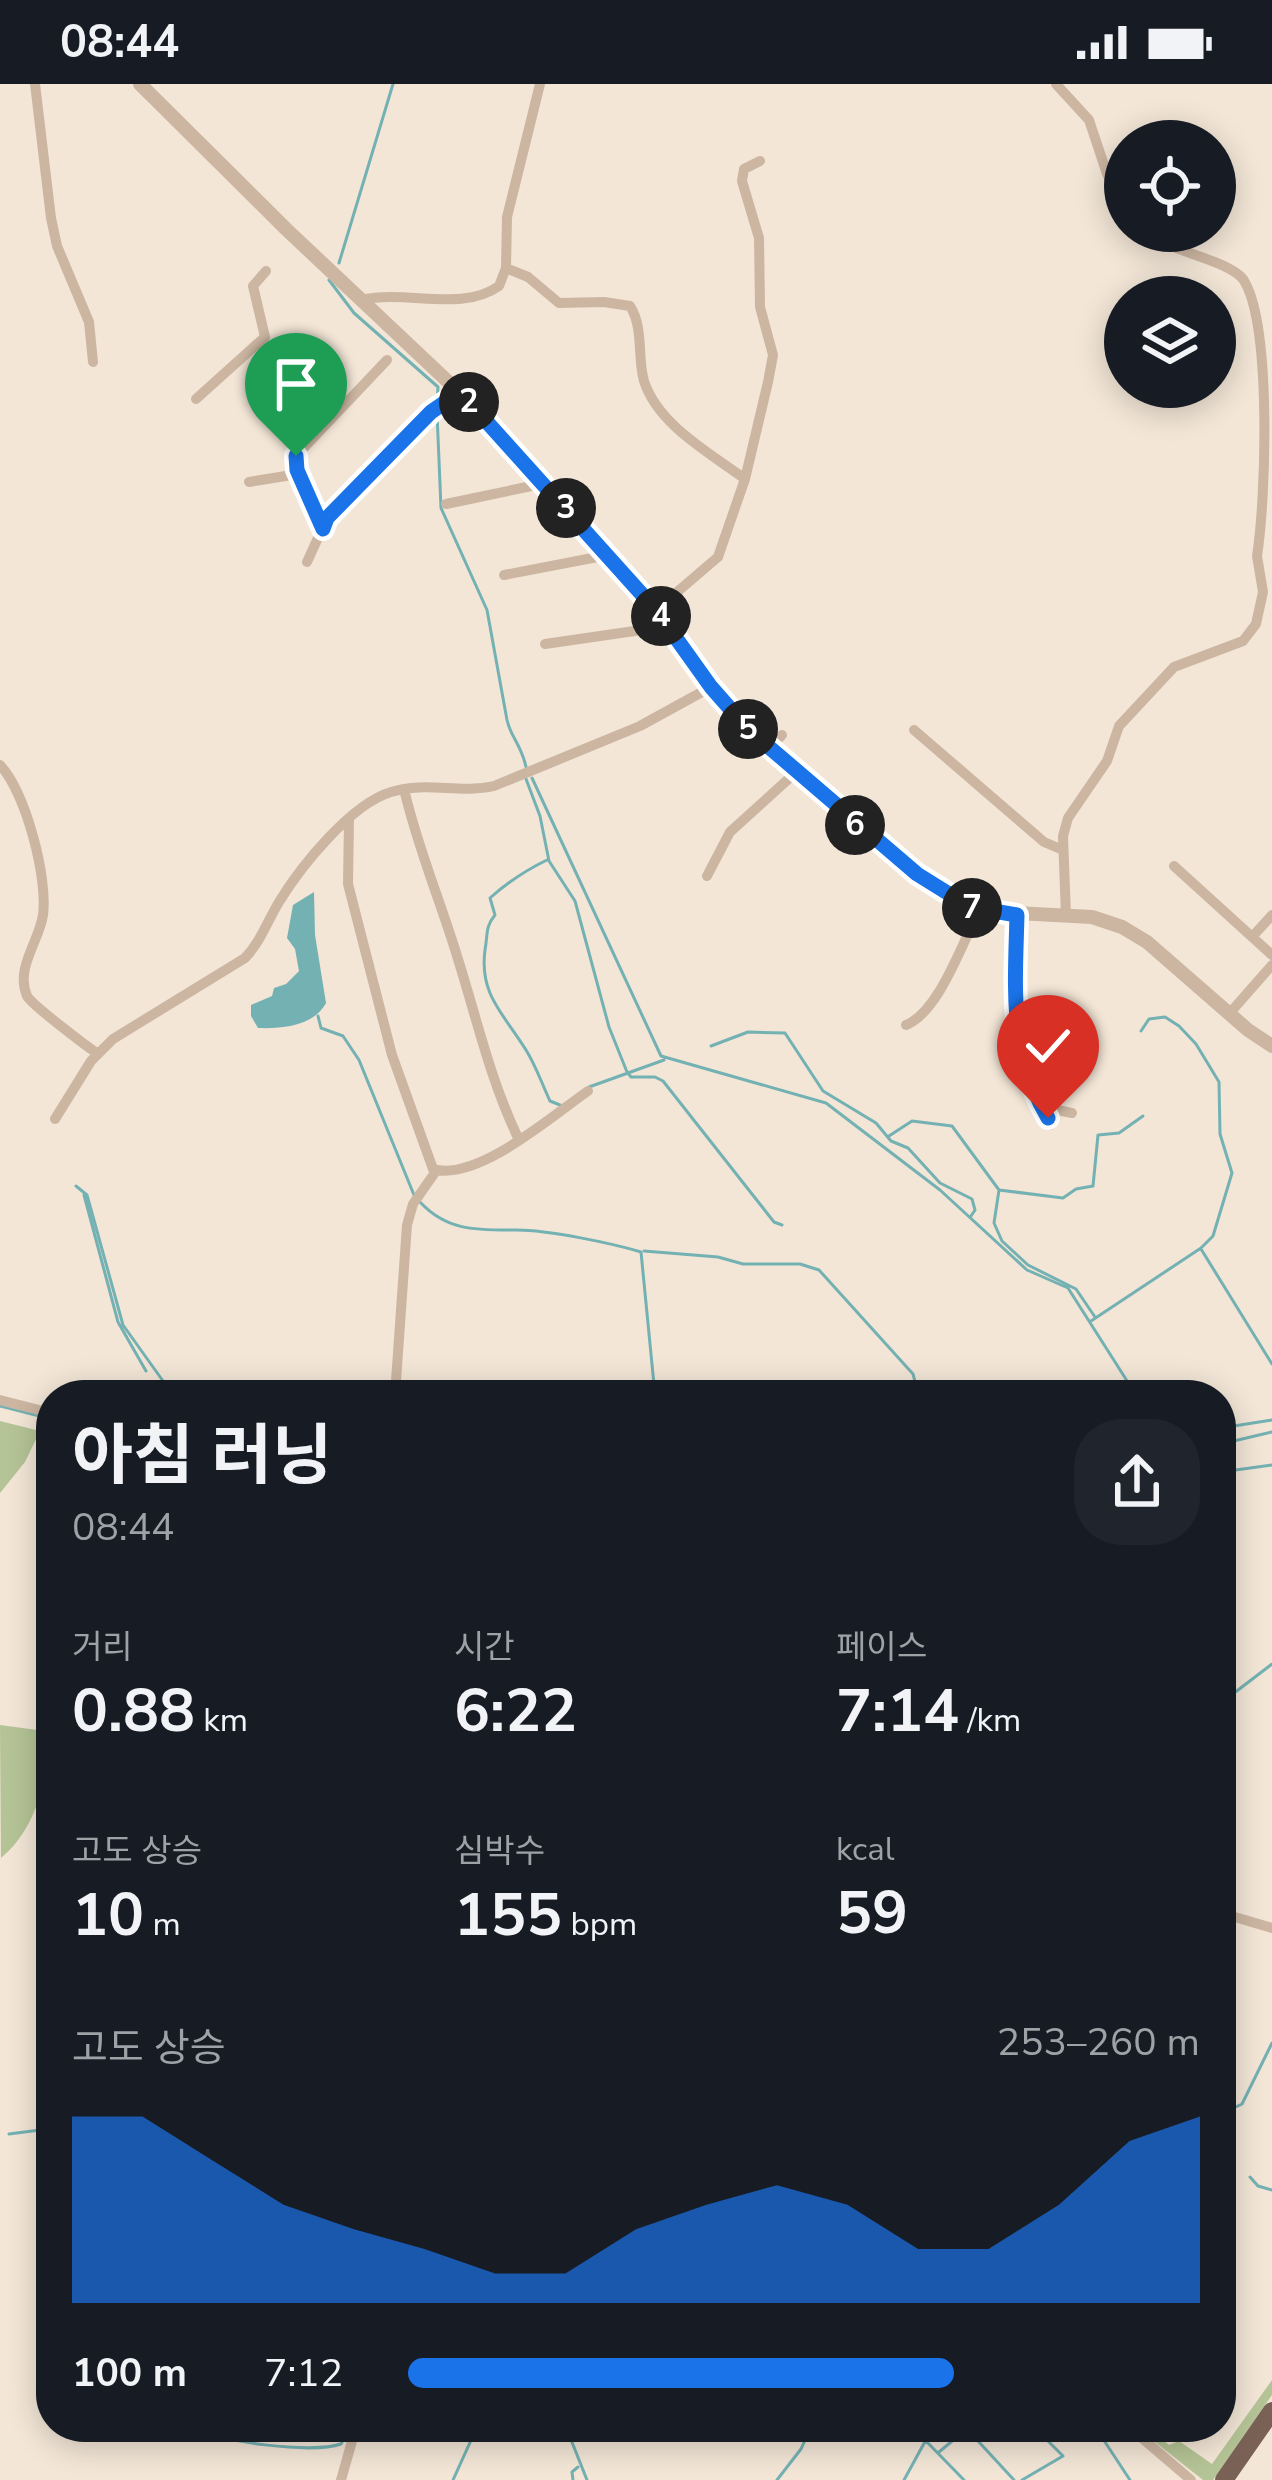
<!DOCTYPE html>
<html lang="ko">
<head>
<meta charset="utf-8">
<style>
  body { margin:0; font-family:"Nunito Sans","Noto Sans KR",sans-serif; background:#20242c; color:#f1f3f6; height:100vh; display:flex; flex-direction:column; font-size:45px; white-space:nowrap }
  * { box-sizing:border-box; margin:0 }
  p { font-size:39px; color:#9ea1a6 }
  .icon { flex:none; width:66px; height:66px; fill:none; stroke:currentColor; stroke-width:2; stroke-linecap:round; stroke-linejoin:round }
  .map { position:relative; flex:1; overflow:hidden }
  .drawer { position:absolute; left:36px; top:1296px; width:1200px; height:1062px; display:flex; flex-direction:column; background:#171b24; border-radius:48px; box-shadow:0 6px 30px #0003 }
  .drawer>* { flex:none }
  .fabs { position:absolute; left:1104px; top:36px; display:grid; gap:24px }
  .fabs a { display:grid; place-items:center; width:132px; height:132px; border-radius:50%; background:#171b24; box-shadow:0 6px 30px #0003; font-size:60px }
  .pin { position:absolute; display:grid; place-items:center; width:102px; height:102px; color:#fff; margin:-123px -51px; border-radius:50% 50% 50% 0; rotate:-45deg; box-shadow:0 0 12px #0007 }
  .pin .icon { rotate:45deg }
  .km { position:absolute; width:60px; height:60px; margin:-30px; border-radius:50%; background:#222; color:#fff; font-size:33px; line-height:60px; text-align:center }
  .round { display:grid; place-items:center; flex:none; width:126px; height:126px; border-radius:48px; background:#20242c }
  .headline { display:flex; align-items:center; justify-content:space-between; height:204px; padding:0 36px }
  h1 { font-size:66px; font-weight:700; line-height:90px }
  .figures { display:grid; grid-template-columns:repeat(3,1fr); gap:18px; height:204px; padding:12px 36px }
  .figures div { display:grid; align-content:center }
  .figures b { font-size:60px; font-weight:700 }
  .figures small { font-size:33px; font-weight:400 }
  .figures p { font-size:33px }
  .chart { height:336px; padding:24px 36px }
  .chart p { display:flex; justify-content:space-between }
  .chart svg { width:100%; height:216px; margin-top:12px; fill:#1a73e8; opacity:.7 }
  ul { padding:0 36px; list-style:none; font-size:39px }
  li { display:grid; grid-template-columns:192px 144px 1fr; align-items:center; height:90px }
  li i { height:30px; border-radius:15px; background:#1a73e8 }
  .status { display:flex; justify-content:space-between; align-items:center; height:84px; padding:0 60px; background:#171b24; direction:ltr }
  .status svg { height:33px; fill:currentColor }
  .map>svg:first-child { display:block }
</style>
</head>
<body>
<div class="status"><b>08:44</b><svg viewBox="0 0 49 12"><path d="M0 12V9h3v3zM5 12V6h3v6zM10 12V3h3v9zM15 12V0h3v12zM26 1h20v11H26zM47 4h2v5h-2z"/></svg></div>
<div class="map">
<svg width="1272" height="2396" viewBox="0 0 1272 2396">
  <rect width="100%" height="100%" fill="#f3e6d7"/>
  <path fill="#b5c496" d="M0 1337 40 1347 25 1378 0 1409Z
    M0 1641 45 1647C49 1692 38 1743 1 1774Z
    M1272 2296V2311L1213 2396H1203L1136 2343H1147L1169 2361 1179 2357 1212 2380Z"/>
  <path fill="#74b1b3" d="M314 808 315 851 326 919C314 942 282 945 258 944L251 932V921L272 912 274 904 286 900 299 887 295 865 287 854 293 821Z"/>
  <g fill="none" stroke-linecap="round" stroke-linejoin="round">
    <path stroke="#74b1b3" stroke-width="3" d="M339 179 393 0
      M329 196 354 229 438 303 437 319
      M437 329 441 424 487 526 507 636C511 654 521 660 526 683
      M532 694 661 972 826 1019 940 1106 1027 1186 1068 1204 1136 1311
      M526 695 540 732 549 777 575 817 609 943 627 988 631 993H655L663 997 774 1138 782 1141
      M547 776C524 787 508 798 490 814L495 831C485 843 488 850 485 866 479 911 504 930 526 966 536 982 542 1000 550 1017L560 1021
      M318 932 321 944 343 952 359 976 414 1111
      M711 962 748 948 785 949 823 1007 876 1039 891 1057 908 1064 940 1099 972 1115 975 1126 971 1132
      M589 1003 664 976
      M889 1052 912 1037 952 1042 999 1106 1063 1114 1076 1105 1093 1102 1098 1051 1119 1049 1143 1032
      M76 1102 87 1111 123 1241 173 1311
      M999 1106 994 1139 1002 1157 1028 1181 1076 1205 1095 1233
      M84 1111 118 1238 146 1287
      M420 1118C448 1148 478 1146 517 1146 548 1146 611 1159 641 1168L655 1311
      M1201 1165 1272 1280
      M644 1167 718 1173 743 1180H800L819 1186 913 1290 917 1305
      M1091 1237 1201 1164 1213 1152 1232 1089 1220 1050 1219 998 1196 960 1179 942 1165 933 1149 935 1141 947
      M694 1311 910 1301 924 1311
      M0 1322 51 1335
      M1221 1344 1272 1336
      M1221 1360 1272 1348
      M1221 1388 1272 1381
      M1221 1619 1272 1580
      M1221 2030 1242 2020 1272 1959
      M9 2050 40 2046 51 2053
      M1250 2093 1258 2102 1272 2106
      M1221 2102 1230 2109
      M191 2343C218 2358 312 2370 341 2360L350 2343
      M566 2343 587 2396
      M967 2345 1014 2396
      M926 2357 964 2396
      M1105 2358 1130 2396
      M939 2368 969 2343
      M453 2396 477 2343
      M573 2396 572 2388 578 2383
      M777 2396 801 2365 811 2343
      M904 2396 933 2343
      M1022 2396 1063 2372 1034 2343"/>
    <path stroke="#ccb6a2" stroke-width="10" d="M35 0 51 134 57 162 89 238 93 278
      M1056 0 1089 36 1107 90 1125 124
      M506 184 528 193 559 219 604 218 630 222C644 244 637 273 644 297 658 341 710 369 745 395
      M362 216C406 205 461 229 499 202L506 184 507 133 540 0
      M196 315 265 253 253 202 266 187
      M249 398 298 390
      M446 420 546 399
      M323 445 297 386 296 372 387 276
      M307 478 327 434 431 329 459 308
      M504 491 608 471
      M656 526 718 473 745 395 768 298 773 271 760 223 759 154 742 97 744 85 760 77
      M545 560 669 542
      M914 646 1044 758 1063 766
      M769 664 782 651
      M0 681C26 709 48 794 43 831 39 858 15 884 27 912 32 921 85 961 98 970
      M404 705C417 762 440 816 457 872 477 935 490 996 519 1056
      M349 736 348 800 392 971 433 1085C477 1098 552 1032 588 1007
      M848 759 867 751
      M1174 782 1272 871
      M707 792 730 748 795 689
      M1017 831C1015 881 1006 985 1042 1023L1072 1029
      M1066 832 1063 752 1068 734 1107 677 1119 642 1174 583 1243 557 1256 540 1263 508 1257 472C1266 415 1272 239 1243 195 1226 175 1168 167 1142 147
      M1252 853 1272 831
      M1229 930 1272 881
      M906 941C939 928 962 859 979 827
      M1042 1023 1050 1041
      M55 1035 91 977 113 955 245 874C261 857 267 838 279 818 301 782 351 720 391 708 426 697 460 710 494 702L640 642 711 603
      M395 1311 407 1141 413 1120 436 1087
      M0 1316 51 1329
      M51 1638 47 1659 51 1673
      M1221 1829 1272 1844
      M272 2343 275 2351
      M1129 2343 1191 2396
      M341 2396 356 2343"/>
    <path stroke="#ccb6a2" stroke-width="14" d="M140 0 286 145 459 308 546 399 656 526 711 603 748 645 891 772 950 812 979 827 1092 833 1122 843 1147 858 1248 946 1272 962"/>
    <path stroke="#7a6155" stroke-width="18" d="M1224 2396 1272 2327"/>
  </g>
  <g fill="none" stroke-linecap="round" stroke-linejoin="round">
    <g stroke="#fff" stroke-width="24">
      <path id="route" d="M296 372 297 386 323 445 327 434 431 328 460 308 656 526 711 603 748 645 917 790 970 823 1017 831C1015 907 1009 967 1048 1034"/>
    </g>
    <use href="#route" stroke="#1a73e8" stroke-width="15"/>
  </g>
</svg>
<div class="fabs">
<a><svg class="icon" aria-label="locate" viewBox="0 0 24 24"><circle cx="12" cy="12" r="6"/><path d="M12 2v4M12 18v4M2 12h4M18 12h4"/></svg></a>
<a><svg class="icon" aria-label="layers" viewBox="0 0 24 24"><path d="M12 4l9 5-9 5-9-5zM3 14l9 5 9-5"/></svg></a>
</div>
<div class="pin" style="left:296px;top:372px;background:#1e9e55"><svg class="icon" aria-label="arrive" viewBox="0 0 24 24"><path d="M6 21V4h12l-3 4 3 4H6"/></svg></div>
<div class="pin" style="left:1048px;top:1034px;background:#d93025"><svg class="icon" aria-label="check" viewBox="0 0 24 24"><path d="M5 12l5 5 9-10"/></svg></div>
<b class="km" style="left:469px;top:318px">2</b>
<b class="km" style="left:566px;top:424px">3</b>
<b class="km" style="left:661px;top:532px">4</b>
<b class="km" style="left:748px;top:645px">5</b>
<b class="km" style="left:855px;top:741px">6</b>
<b class="km" style="left:972px;top:824px">7</b>
<section class="drawer">
<div class="headline"><div><h1>아침 러닝</h1><p>08:44</p></div><a class="round"><svg class="icon" aria-label="share" viewBox="0 0 24 24"><path d="M12 15V3M7 8l5-5 5 5M5 13v7h14v-7"/></svg></a></div>
<div class="figures">
<div><p>거리</p><b>0.88<small> km</small></b></div>
<div><p>시간</p><b>6:22</b></div>
<div><p>페이스</p><b>7:14<small> /km</small></b></div>
</div>
<div class="figures">
<div><p>고도 상승</p><b>10<small> m</small></b></div>
<div><p>심박수</p><b>155<small> bpm</small></b></div>
<div><p>kcal</p><b>59</b></div>
</div>
<div class="chart"><p><span>고도 상승</span>253–260 m</p>
<svg viewBox="0 0 160 44" preserveAspectRatio="none"><path d="M0 44V6L10 6L20 15L30 24L40 29L50 33L60 38L70 38L80 29L90 24L100 20L110 24L120 33L130 33L140 24L150 11L160 6V44z"/></svg>
</div>
<ul>
<li><b>100 m</b>7:12<i style="width:69%"></i></li>
</ul>
</section>
</div>
</body>
</html>
